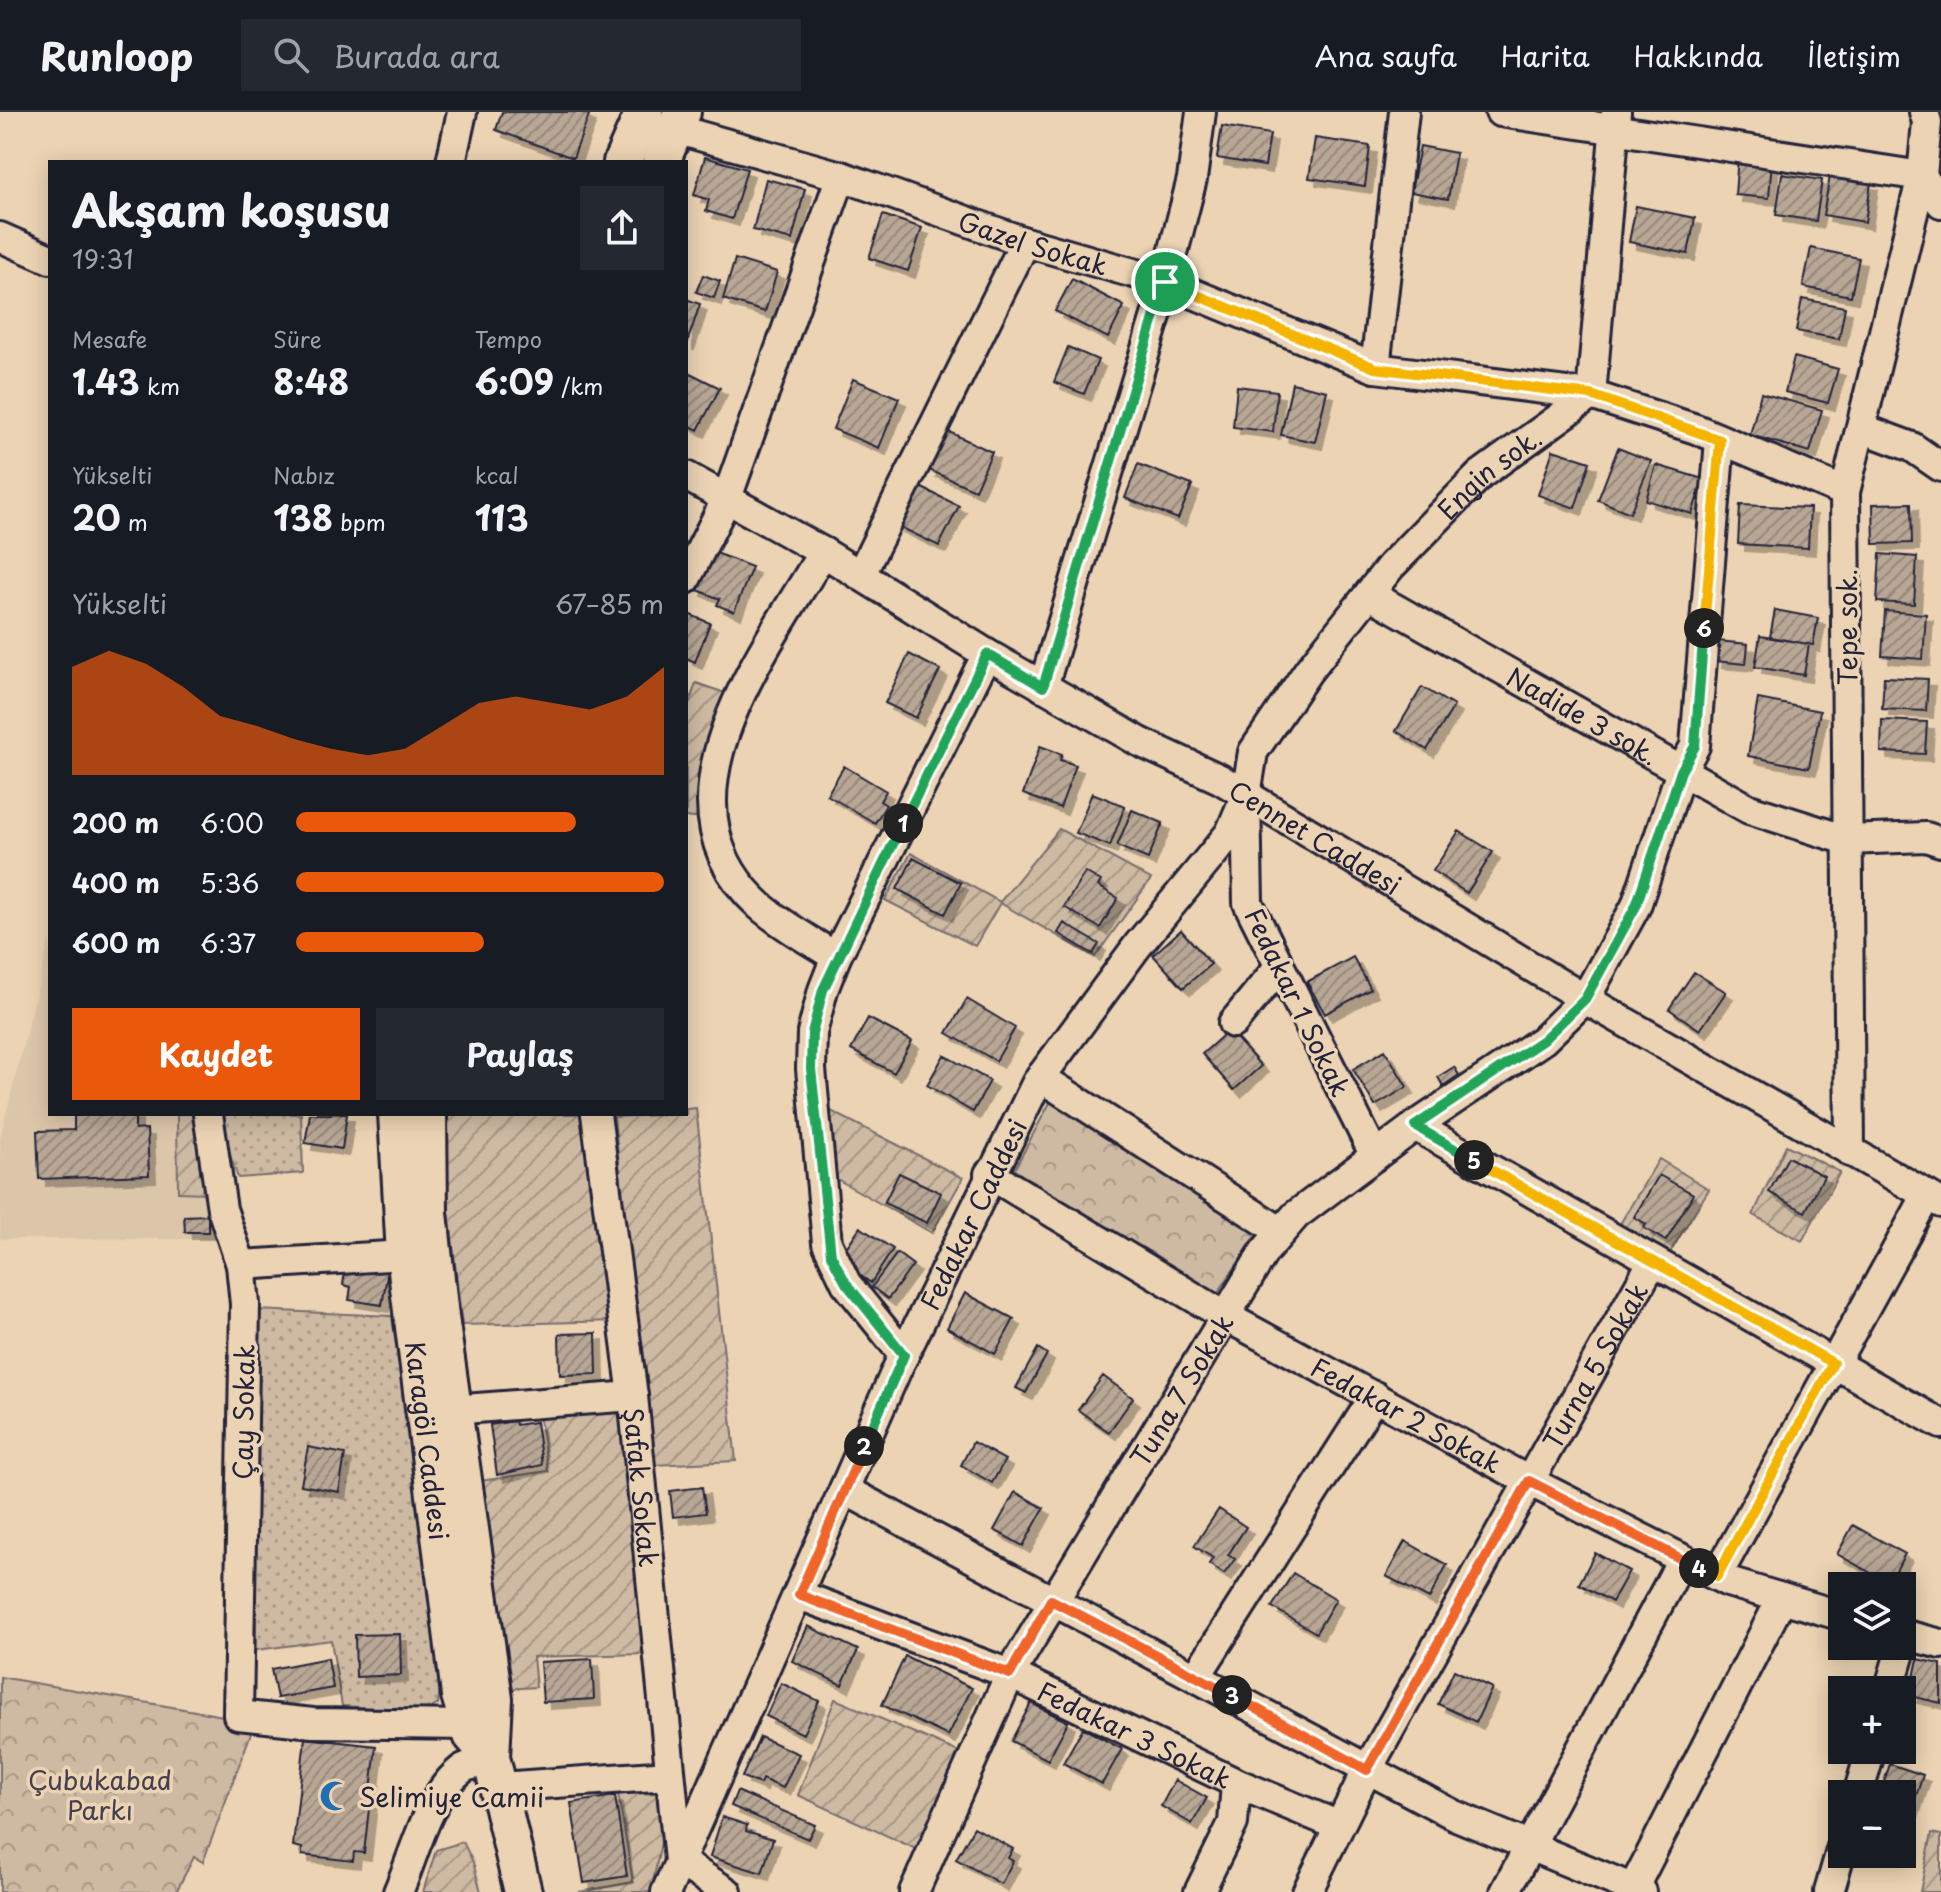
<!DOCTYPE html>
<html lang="tr">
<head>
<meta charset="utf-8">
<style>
  body { margin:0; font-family:"Playpen Sans",sans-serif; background:#242831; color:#f1f3f6; height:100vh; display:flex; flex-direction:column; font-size:30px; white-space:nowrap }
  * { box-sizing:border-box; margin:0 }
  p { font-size:26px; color:#9ea1a6 }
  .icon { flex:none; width:44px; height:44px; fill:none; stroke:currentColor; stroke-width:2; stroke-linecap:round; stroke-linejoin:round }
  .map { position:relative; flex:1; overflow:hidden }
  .panel { position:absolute; left:48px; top:48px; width:640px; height:956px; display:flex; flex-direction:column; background:#171b24; border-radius:0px; box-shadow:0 4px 20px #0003 }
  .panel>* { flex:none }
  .tools { position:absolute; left:1828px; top:1460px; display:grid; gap:16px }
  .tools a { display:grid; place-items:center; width:88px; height:88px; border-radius:0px; background:#171b24; box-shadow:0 4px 20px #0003; font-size:40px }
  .pin { position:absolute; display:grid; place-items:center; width:68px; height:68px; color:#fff; margin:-34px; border:4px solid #fff; border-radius:50%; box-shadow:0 2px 8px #0007 }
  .km { position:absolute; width:40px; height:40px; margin:-20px; border-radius:50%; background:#222; color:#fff; font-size:22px; line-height:40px; text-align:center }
  .round { display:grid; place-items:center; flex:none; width:84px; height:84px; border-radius:0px; background:#242831 }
  .summary { display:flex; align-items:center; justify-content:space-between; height:136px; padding:0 24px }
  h1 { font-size:44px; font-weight:700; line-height:60px }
  .figures { display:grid; grid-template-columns:repeat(3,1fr); gap:12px; height:136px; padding:8px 24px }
  .figures div { display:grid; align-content:center }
  .figures b { font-size:34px; font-weight:700 }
  .figures small { font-size:22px; font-weight:400 }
  .figures p { font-size:22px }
  .chart { height:224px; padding:16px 24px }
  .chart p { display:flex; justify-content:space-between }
  .chart svg { width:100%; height:144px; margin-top:8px; fill:#ea580c; opacity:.7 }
  .primary-button { display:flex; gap:16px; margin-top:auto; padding:16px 24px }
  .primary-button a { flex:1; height:92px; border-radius:0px; background:#ea580c; color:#fff; font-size:32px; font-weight:700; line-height:92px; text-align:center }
  .primary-button a+a { background:#242831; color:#f1f3f6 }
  ul { padding:0 24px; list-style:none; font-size:26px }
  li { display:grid; grid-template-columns:128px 96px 1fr; align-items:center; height:60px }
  li i { height:20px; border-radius:10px; background:#ea580c }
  header { display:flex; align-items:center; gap:48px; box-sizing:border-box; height:112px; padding:0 40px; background:#171b24; border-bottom:2px solid #363941 }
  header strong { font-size:38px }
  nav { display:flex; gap:44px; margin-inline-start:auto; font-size:28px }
  .search { width:560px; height:72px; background:#242831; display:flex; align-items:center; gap:20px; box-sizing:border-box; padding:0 28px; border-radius:0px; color:#9ea1a6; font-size:30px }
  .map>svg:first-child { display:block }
</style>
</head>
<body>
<header>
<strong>Runloop</strong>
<div class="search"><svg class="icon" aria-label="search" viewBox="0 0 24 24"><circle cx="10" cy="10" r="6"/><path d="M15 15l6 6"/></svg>Burada ara</div>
<nav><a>Ana sayfa</a><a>Harita</a><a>Hakkında</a><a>İletişim</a></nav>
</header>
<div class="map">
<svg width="1941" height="1780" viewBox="0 0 1941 1780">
  <defs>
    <pattern id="grass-dots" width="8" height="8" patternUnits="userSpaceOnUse" patternTransform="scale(2)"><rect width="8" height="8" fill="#cebaa2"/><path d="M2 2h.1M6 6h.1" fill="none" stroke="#a79785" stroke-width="1.8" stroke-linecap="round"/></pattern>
    <pattern id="park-crowns" width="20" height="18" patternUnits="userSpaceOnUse" patternTransform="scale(2)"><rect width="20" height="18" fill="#cebaa2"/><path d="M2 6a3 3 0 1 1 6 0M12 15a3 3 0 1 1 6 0" fill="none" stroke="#a79785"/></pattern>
    <pattern id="garden-furrows" width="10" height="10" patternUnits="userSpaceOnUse" patternTransform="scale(2)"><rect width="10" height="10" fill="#cebaa2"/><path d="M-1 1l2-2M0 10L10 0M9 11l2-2" fill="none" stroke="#a79785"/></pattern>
    <pattern id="building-hatch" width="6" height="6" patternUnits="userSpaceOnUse" patternTransform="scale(2)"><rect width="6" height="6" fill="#b9a795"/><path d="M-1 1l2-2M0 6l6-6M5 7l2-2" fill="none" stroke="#96887b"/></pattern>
    <filter id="shadow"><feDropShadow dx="7" dy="7" stdDeviation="0" flood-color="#0004"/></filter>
  </defs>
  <rect width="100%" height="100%" fill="#ebd3b3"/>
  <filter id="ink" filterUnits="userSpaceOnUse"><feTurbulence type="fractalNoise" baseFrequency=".0125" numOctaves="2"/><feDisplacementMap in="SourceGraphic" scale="16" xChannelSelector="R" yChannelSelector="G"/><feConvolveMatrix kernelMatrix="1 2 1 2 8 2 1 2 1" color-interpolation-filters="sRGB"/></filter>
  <g filter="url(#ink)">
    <path fill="#dcc6aa" d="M50 826V1002H195L216 1127H0V1026Z"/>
    <path fill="url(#grass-dots)" stroke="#786e6e" stroke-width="2" d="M221 1002H301L303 1061 238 1066 224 1026Z
      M256 1198 392 1204 441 1567 438 1592 427 1599 342 1594 331 1528 256 1538Z"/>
    <path fill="url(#park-crowns)" stroke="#786e6e" stroke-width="2" d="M1053 985 1261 1116 1216 1184 1014 1058Z
      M0 1565 229 1605 251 1621 203 1750 194 1745 176 1780H0Z"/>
    <path fill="url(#garden-furrows)" stroke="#786e6e" stroke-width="2" d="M696 571 725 581 706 641 702 707 686 705V601Z
      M1059 717 1151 767 1095 845 1000 791 975 834 885 788 911 741 1000 790Z
      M823 995 963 1066 932 1121 828 1062Z
      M696 996 736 1349 652 1353 614 1005 686 1002V997Z
      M177 1002H195L206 1081 178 1080Z
      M446 1002H590L618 1209 462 1213 444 1055Z
      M1786 1033 1840 1060 1802 1129 1753 1103Z
      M1659 1047 1709 1077 1666 1147 1617 1117Z
      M627 1294 645 1542 533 1545 536 1575 506 1577 479 1369 548 1359 539 1302Z
      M835 1587 961 1641 918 1738 798 1683Z
      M660 1681 663 1721 651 1780H579L633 1770 618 1682Z
      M1932 1721 1941 1723V1780H1920Z
      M463 1730 473 1750 481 1780H423L436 1738Z"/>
    <path fill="url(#building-hatch)" stroke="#22223b" stroke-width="2" filter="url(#shadow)" d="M502 0H581L589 3 573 46 496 18Z
      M1222 14 1270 22 1265 54 1217 46Z
      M1315 26 1370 34 1365 74 1309 66Z
      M1420 34 1456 41 1448 87 1411 80Z
      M1738 44 1772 47 1769 86 1735 83Z
      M705 45 747 57 732 107 706 99 709 88 694 83Z
      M1782 62 1822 68 1816 109 1776 103Z
      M1830 64 1871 71 1865 110 1823 103Z
      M766 67 805 77 792 128 753 118Z
      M1636 94 1695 106 1688 142 1629 130Z
      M883 103 922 116 908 159 869 146Z
      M1811 136 1859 146 1851 184 1803 175Z
      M735 147 777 160 765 200 723 187Z
      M703 163 720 169 714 186 696 180Z
      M1072 167 1124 194 1108 226 1055 199Z
      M686 187 700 192 687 231H686Z
      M1802 187 1845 195 1839 227 1796 219Z
      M1068 235 1098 248 1084 282 1054 270Z
      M1794 245 1838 257 1828 291 1785 280Z
      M686 259 720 276 698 318 686 312Z
      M853 267 899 286 879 336 833 317Z
      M1292 271 1327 279 1315 330 1281 323Z
      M1237 274 1277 279 1273 320 1233 315Z
      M1761 281 1822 298 1810 340 1750 323Z
      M947 319 992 340 975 378 929 358Z
      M1618 336 1651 349 1630 401 1598 388Z
      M1553 338 1590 350 1575 396 1538 383Z
      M1138 352 1192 373 1178 407 1125 386Z
      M1656 353 1703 367 1692 402 1646 388Z
      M916 373 959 394 939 434 896 413Z
      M1911 391 1912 431 1874 432 1873 392Z
      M1740 393 1810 396 1808 436 1738 432Z
      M711 439 752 455 734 500 717 493 720 487 695 477Z
      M1880 442 1917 445 1914 492 1877 490Z
      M1775 498 1818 506 1813 533 1770 525Z
      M1885 499 1926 502 1923 547 1882 544Z
      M686 501 710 511 695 550 686 546Z
      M1760 524 1809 532 1804 563 1755 555Z
      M1717 529 1748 532 1746 552 1715 549Z
      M909 542 940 558 916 606 885 591Z
      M1884 565 1928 567 1926 599 1882 597Z
      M1422 575 1454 594 1427 638 1396 619Z
      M1758 587 1820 599 1809 656 1748 644Z
      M1882 608 1927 610 1925 642 1881 640Z
      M1040 634 1062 642 1060 648 1076 653 1060 696 1023 682Z
      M844 654 886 679 880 689 886 693 875 711 827 683Z
      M1092 681 1125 694 1110 734 1076 721Z
      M1132 698 1163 711 1148 747 1117 734Z
      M1459 719 1493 740 1467 781 1433 759Z
      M913 746 961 771 945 802 897 777Z
      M1085 760 1101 769 1098 774 1118 786 1100 816 1064 795Z
      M1064 811 1099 832 1093 842 1058 821Z
      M1181 818 1211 852 1183 876 1153 843Z
      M1353 845 1371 877 1325 902 1307 870Z
      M1694 860 1726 880 1700 918 1669 897Z
      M967 887 1015 916 996 949 947 921Z
      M868 906 912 929 894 961 851 938Z
      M1229 918 1261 954 1234 978 1202 942Z
      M1385 938 1407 975 1375 994 1353 957Z
      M944 943 990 969 973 1000 927 973Z
      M1454 955 1459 963 1443 974 1438 965Z
      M74 1002H135V1018L147 1017 149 1063 39 1067 37 1019 74 1018Z
      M310 1002H347L342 1037 305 1031Z
      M1788 1045 1824 1064 1805 1100 1769 1080Z
      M899 1061 941 1081 927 1111 884 1091Z
      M1659 1063 1693 1082 1666 1129 1644 1116 1646 1112 1634 1105Z
      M208 1103V1120H185L184 1104Z
      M860 1115 893 1137 871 1171 838 1148Z
      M897 1141 913 1153 888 1187 872 1175Z
      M346 1151 388 1158 382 1193 349 1188 351 1175 343 1173Z
      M965 1181 1014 1207 995 1242 947 1216Z
      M596 1221 597 1262 560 1263 559 1222Z
      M1038 1236 1047 1242 1026 1281 1016 1276Z
      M1103 1264 1133 1286 1109 1320 1078 1298Z
      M515 1309 516 1313 536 1310 542 1353 497 1363 490 1313Z
      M973 1330 1005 1348 992 1371 961 1353Z
      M308 1335 345 1342 339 1380 301 1373Z
      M702 1375 706 1401 673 1405 670 1379Z
      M1015 1380 1044 1396 1023 1434 994 1418Z
      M1219 1397 1246 1415 1228 1443 1235 1447 1224 1462 1209 1452 1213 1446 1194 1434Z
      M1853 1413 1905 1442 1889 1471 1837 1442Z
      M1405 1429 1447 1453 1429 1487 1386 1464Z
      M1595 1441 1629 1459 1612 1490 1579 1472Z
      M1293 1461 1336 1487 1316 1521 1272 1495Z
      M808 1514 858 1538 842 1573 792 1549Z
      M400 1522 401 1563 356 1565 355 1523Z
      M905 1544 972 1576 948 1624 882 1593Z
      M328 1546 333 1576 277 1586 271 1557Z
      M592 1547 594 1587 543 1590 540 1550Z
      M1918 1547 1941 1552V1591L1910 1584Z
      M1454 1558 1492 1576 1476 1610 1438 1592Z
      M781 1571 819 1589 803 1622 766 1604Z
      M1031 1591 1068 1610 1048 1648 1011 1629Z
      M1083 1616 1122 1637 1102 1672 1063 1651Z
      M760 1625 799 1642 783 1676 762 1667 760 1672 742 1665Z
      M305 1626 376 1634 364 1741 354 1740 353 1749 302 1743V1736L293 1734Z
      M1890 1652 1923 1663 1911 1699 1902 1696V1682H1880Z
      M1175 1668 1207 1686 1192 1712 1161 1694Z
      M737 1679 815 1713 808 1727 731 1694Z
      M615 1684 627 1764 584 1771 571 1691Z
      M722 1705 747 1713 746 1719 773 1727 762 1761 710 1745Z
      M974 1715 1013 1737 1008 1746 1013 1749 1001 1772 956 1747Z"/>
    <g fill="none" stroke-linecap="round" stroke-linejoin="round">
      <g stroke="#22223b" stroke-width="34">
        <g id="minor">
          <path d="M1500 0 1922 64 1941 91"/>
          <path id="s1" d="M675 17 841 64 1025 130 1165 170 1375 256 1591 283 1696 317 1845 380"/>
          <path d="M451 50 462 0"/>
          <path d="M0 125 50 147"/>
          <path d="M1375 256 1404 0"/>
          <path d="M1861 316 1912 335 1941 355"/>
          <path id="s2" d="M686 364 823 440 987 542 1140 630 1220 667 1585 887 1941 1091"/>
          <path d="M823 440C765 540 645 690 760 794 783 814 811 829 836 845"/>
          <path d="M861 462 1025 130"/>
          <path d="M686 467 727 386 841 64"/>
          <path id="s3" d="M1369 482 1749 697 1847 728 1926 725 1941 730"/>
          <path d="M1043 575 1162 184 1192 67 1201 0"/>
          <path d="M1233 911 1278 856"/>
          <path d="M1040 965 1280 1119"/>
          <path d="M208 1002 222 1097 241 1153 245 1192 238 1603 313 1611 468 1613"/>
          <path id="s4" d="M596 1002 633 1284 679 1749 727 1780"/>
          <path d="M1415 1014 1941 1312"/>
          <path d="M1850 1040 1845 380 1922 64 1927 10 1924 0"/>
          <path id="s5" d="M1375 1044 1248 791 1246 683 1253 640 1308 559 1391 454 1480 363 1591 283 1616 0"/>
          <path id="s6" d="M989 1062 1225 1204 1529 1369 1728 1470 1842 1504"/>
          <path d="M241 1153 405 1143"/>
          <path d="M904 1243 846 1171 827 1131 811 957 812 921 823 878 836 845 987 542"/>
          <path d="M451 1298 633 1284"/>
          <path d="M845 1378 1454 1703 1641 1780"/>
          <path d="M1717 1464 1927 1083"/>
          <path id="s7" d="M799 1483 1010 1562 1236 1671 1337 1713"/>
          <path d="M1902 1522 1941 1532"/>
          <path d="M1197 1563 1375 1284"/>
          <path d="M1889 1578 1902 1534"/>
          <path d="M499 1675 669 1663"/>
          <path d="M1858 1682 1871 1638"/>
          <path d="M1633 1777 1782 1486"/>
          <path d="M398 1780C415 1742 427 1684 462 1657 469 1652 483 1651 492 1649"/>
          <path id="s8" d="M666 1780 897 1257 1037 970 1138 833 1230 721 1246 683"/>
          <path id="s9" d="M914 1780 1010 1562 1264 1140 1296 1103 1415 1014 1543 928 1585 887 1636 794 1681 659 1695 634 1720 328"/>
          <path d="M1199 1780 1233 1711 1236 1671"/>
          <path id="s10" d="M1307 1780 1367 1658 1653 1149"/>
          <path d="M1505 1780 1682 1448"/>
          <path d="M1829 1780 1842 1735"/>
        </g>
      </g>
      <g stroke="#22223b" stroke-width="42">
        <g id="major">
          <path d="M622 50 644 0"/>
          <path d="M661 50 682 0"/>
          <path id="s11" d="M397 1002 405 1143 460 1583 472 1623 491 1645"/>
          <path d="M428 1002 429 1101 440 1205 494 1587 491 1645 523 1780"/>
        </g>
      </g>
      <use href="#minor" stroke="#ebd3b3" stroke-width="28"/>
      <use href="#major" stroke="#ebd3b3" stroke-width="36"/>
    </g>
  </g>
  <g fill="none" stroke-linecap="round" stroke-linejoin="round" filter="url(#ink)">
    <g stroke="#fff" stroke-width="16">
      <path id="split-1" d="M903 711 987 542 1043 575 1165 170"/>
    </g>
    <g stroke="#fff" stroke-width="16">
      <path id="split-2" d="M864 1334 904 1243 846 1171 831 1143 811 957 812 921 823 878 903 711"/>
    </g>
    <g stroke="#fff" stroke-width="16">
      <path id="split-3" d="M864 1334 799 1483 1010 1562 1051 1488 1232 1583"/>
    </g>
    <g stroke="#fff" stroke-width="16">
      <path id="split-4" d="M1232 1583 1367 1658 1529 1369 1699 1456"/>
    </g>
    <g stroke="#fff" stroke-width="16">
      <path id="split-5" d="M1474 1048 1833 1251 1717 1464 1699 1456"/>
    </g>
    <g stroke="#fff" stroke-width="16">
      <path id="split-6" d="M1474 1048 1415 1014 1543 928 1585 887 1636 794 1681 659 1695 634 1704 516"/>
    </g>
    <g stroke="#fff" stroke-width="16">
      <path id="split-7" d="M1165 170 1375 256 1591 283 1720 328 1704 516"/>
    </g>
    <use href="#split-1" stroke="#22a559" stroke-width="10"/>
    <use href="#split-2" stroke="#22a559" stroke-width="10"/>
    <use href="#split-3" stroke="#f0652b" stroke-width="10"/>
    <use href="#split-4" stroke="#f0652b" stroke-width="10"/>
    <use href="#split-5" stroke="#f5b400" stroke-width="10"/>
    <use href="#split-6" stroke="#22a559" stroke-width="10"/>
    <use href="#split-7" stroke="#f5b400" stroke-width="10"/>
  </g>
  <defs>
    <g id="mosque-bare" transform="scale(2.4)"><path d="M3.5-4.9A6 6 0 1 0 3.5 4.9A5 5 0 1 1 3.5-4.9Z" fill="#1f6fb2" stroke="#ebd3b3" stroke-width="2.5" paint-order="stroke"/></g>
  </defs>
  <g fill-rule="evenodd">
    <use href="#mosque-bare" x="335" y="1684"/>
  </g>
  <g text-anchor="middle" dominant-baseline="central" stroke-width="7" stroke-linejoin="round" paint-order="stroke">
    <g font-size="26" fill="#22223b" stroke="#ebd3b3">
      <text stroke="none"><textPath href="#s1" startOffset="376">Gazel Sokak</textPath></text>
      <text stroke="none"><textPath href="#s5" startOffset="802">Engin sok.</textPath></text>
      <text transform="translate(1846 515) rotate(-90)">Tepe sok.</text>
      <text stroke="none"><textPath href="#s3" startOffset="246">Nadide 3 sok.</textPath></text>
      <text stroke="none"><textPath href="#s2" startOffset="726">Cennet Caddesi</textPath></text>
      <text transform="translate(1298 890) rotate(64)">Fedakar 1 Sokak</text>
      <text stroke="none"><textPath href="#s8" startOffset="744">Fedakar Caddesi</textPath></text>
      <text stroke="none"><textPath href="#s10" startOffset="600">Turna 5 Sokak</textPath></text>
      <text stroke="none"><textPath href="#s9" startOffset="570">Tuna 7 Sokak</textPath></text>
      <text transform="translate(243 1300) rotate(-89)">Çay Sokak</text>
      <text stroke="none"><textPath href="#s6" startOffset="482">Fedakar 2 Sokak</textPath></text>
      <text stroke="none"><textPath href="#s11" startOffset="328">Karagöl Caddesi</textPath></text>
      <text stroke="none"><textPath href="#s4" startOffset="376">Şafak Sokak</textPath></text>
      <text stroke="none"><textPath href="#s7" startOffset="364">Fedakar 3 Sokak</textPath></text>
    </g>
    <g font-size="26" fill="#444050" stroke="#ebd3b3">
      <text x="100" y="1667">Çubukabad<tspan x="100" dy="30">Parkı</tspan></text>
    </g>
    <g font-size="26" fill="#22223b" stroke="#ebd3b3" text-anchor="start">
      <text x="359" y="1684">Selimiye Camii</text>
    </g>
  </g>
</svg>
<div class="tools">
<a><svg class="icon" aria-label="layers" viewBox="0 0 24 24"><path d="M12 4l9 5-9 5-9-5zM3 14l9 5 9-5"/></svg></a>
<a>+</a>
<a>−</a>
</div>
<div class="pin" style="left:1165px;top:170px;background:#1e9e55"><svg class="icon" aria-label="arrive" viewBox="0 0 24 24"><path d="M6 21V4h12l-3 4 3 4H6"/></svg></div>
<b class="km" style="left:903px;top:711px">1</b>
<b class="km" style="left:864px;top:1334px">2</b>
<b class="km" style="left:1232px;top:1583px">3</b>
<b class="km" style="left:1699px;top:1456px">4</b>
<b class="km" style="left:1474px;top:1048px">5</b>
<b class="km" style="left:1704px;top:516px">6</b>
<section class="panel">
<div class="summary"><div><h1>Akşam koşusu</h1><p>19:31</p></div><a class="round"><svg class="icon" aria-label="share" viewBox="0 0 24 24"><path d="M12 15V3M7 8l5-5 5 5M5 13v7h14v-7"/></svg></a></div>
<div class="figures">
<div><p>Mesafe</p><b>1.43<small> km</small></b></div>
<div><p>Süre</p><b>8:48</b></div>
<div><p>Tempo</p><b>6:09<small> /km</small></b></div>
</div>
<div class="figures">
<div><p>Yükselti</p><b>20<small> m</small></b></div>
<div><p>Nabız</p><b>138<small> bpm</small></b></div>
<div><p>kcal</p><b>113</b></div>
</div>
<div class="chart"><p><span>Yükselti</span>67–85 m</p>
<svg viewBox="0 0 160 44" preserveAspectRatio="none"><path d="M0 44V11L10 6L20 10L30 17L40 26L50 29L60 33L70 36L80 38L90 36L100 29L110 22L120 20L130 22L140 24L150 20L160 11V44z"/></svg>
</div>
<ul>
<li><b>200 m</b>6:00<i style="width:76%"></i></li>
<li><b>400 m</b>5:36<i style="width:100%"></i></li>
<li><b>600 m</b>6:37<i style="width:51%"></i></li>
</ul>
<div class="primary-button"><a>Kaydet</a><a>Paylaş</a></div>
</section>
</div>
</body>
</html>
